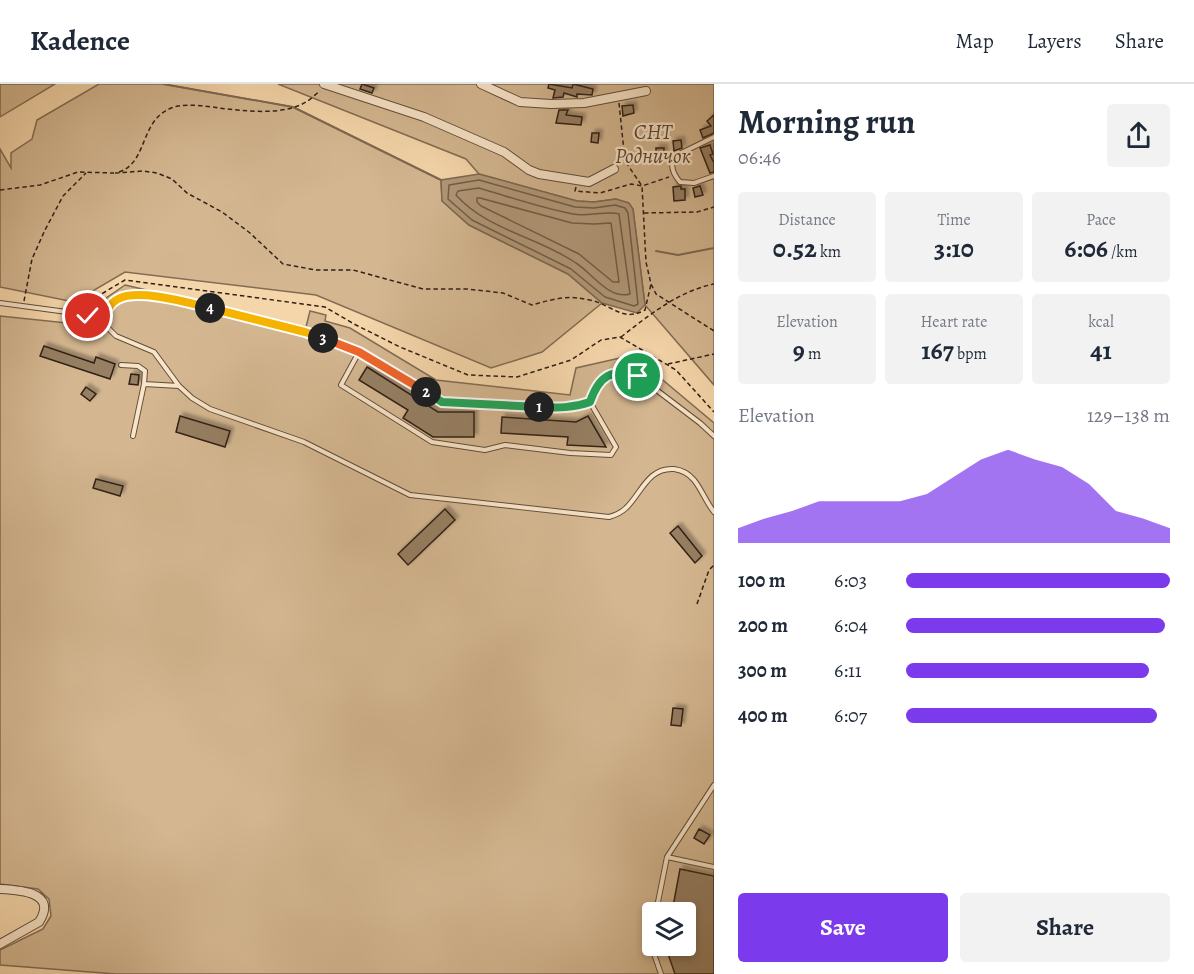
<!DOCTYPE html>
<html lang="en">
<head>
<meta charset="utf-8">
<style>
  body { margin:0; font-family:Alegreya,serif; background:#f2f2f3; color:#1f2937; height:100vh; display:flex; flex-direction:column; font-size:22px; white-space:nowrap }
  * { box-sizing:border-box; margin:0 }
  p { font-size:20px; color:#747a83 }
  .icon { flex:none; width:33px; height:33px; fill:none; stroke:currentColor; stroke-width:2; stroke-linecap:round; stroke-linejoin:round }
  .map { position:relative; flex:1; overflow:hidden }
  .details { display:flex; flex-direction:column; background:#fff; width:480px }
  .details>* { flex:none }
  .fabs { position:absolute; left:642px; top:818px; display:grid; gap:12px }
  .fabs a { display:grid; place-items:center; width:54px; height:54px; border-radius:6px; background:#fff; box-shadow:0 3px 9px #0003; font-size:30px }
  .pin { position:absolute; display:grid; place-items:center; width:51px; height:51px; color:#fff; margin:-26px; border:3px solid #fff; border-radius:50%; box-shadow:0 2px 6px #0007 }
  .km { position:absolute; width:30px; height:30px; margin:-15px; border-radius:50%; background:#222; color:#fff; font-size:16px; line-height:30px; text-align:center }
  .round { display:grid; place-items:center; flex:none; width:63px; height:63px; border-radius:6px; background:#f2f2f3 }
  .head { display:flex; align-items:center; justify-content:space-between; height:102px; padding:0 24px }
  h1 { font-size:33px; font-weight:600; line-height:45px }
  .stats { display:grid; grid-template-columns:repeat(3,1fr); gap:9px; height:102px; padding:6px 24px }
  .stats div { display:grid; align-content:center; border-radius:6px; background:#f2f2f3; text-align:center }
  .stats b { font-size:26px; font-weight:600 }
  .stats small { font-size:16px; font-weight:400 }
  .stats p { font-size:16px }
  .chart { height:168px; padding:12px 24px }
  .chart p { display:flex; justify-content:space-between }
  .chart svg { width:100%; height:108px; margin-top:6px; fill:#7c3aed; opacity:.7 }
  .button { display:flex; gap:12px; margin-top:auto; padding:12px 24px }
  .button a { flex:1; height:69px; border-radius:6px; background:#7c3aed; color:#fff; font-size:24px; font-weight:600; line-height:69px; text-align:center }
  .button a+a { background:#f2f2f3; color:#1f2937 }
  ul { padding:0 24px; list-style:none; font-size:20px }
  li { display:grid; grid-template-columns:96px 72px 1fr; align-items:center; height:45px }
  li i { height:15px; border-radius:8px; background:#7c3aed }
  header { display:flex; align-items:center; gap:36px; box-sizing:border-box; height:84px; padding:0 30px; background:#fff; border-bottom:2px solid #e0e1e3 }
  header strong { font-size:28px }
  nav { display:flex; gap:33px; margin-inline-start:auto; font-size:21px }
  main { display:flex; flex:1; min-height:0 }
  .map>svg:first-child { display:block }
</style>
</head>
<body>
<header>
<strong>Kadence</strong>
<nav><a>Map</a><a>Layers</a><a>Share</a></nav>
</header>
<main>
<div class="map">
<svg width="714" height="890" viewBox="0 0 714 890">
  <defs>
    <filter id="shadow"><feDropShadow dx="3.5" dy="-3.5" stdDeviation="1.5" flood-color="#0004"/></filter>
  </defs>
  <rect width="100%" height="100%" fill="#f5d6aa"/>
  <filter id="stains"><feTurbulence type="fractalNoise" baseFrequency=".00333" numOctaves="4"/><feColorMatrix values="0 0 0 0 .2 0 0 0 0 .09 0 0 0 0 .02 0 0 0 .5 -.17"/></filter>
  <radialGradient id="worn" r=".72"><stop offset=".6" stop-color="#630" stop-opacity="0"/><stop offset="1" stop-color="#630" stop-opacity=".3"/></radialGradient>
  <path fill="#d4b791" stroke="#826c54" stroke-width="1.5" fill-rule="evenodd" d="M0 0H55L0 33Z
    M99 0H163L293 23 441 96 442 117 469 141 568 190 602 219 542 268 491 284 316 211 125 188 74 218 0 203V65L11 84V69L32 55 37 36Z
    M278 0H714V301L645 221 633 125 616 115 594 118 577 117 479 90 466 75Z
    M125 201 306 243 310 227 326 231 325 237 350 244 436 296 570 311 576 284 633 271 714 339V890H116L0 881V866L43 845 51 832 49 815 38 805 0 800V232L86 241 89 226ZM652 828H686V861H652Z"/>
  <path fill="#b29878" stroke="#7e6851" stroke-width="1.5" d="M479 90 577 117 594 118 616 115 629 119 633 125 645 221 637 229 602 219 568 190 469 141 442 117 441 96Z"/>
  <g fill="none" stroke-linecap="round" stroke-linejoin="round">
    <path stroke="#715c47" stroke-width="1.5" d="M479 96 575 123 594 124 615 121 625 124 628 129 638 220 634 222 605 213 571 185 472 136 448 115 449 101Z
      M479 104C510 113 541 124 573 130 587 133 609 126 619 130L630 210C609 216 592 189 576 179 538 153 487 146 456 111L458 107Z
      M477 114H480L572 139 594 140 611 139 619 198H613L579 170 481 122 477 118Z"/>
    <path stroke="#7e6851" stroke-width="2" d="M163 0 293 23 441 96
      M656 167 678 171 714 164"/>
  </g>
  <path fill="#967f63" stroke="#302016" stroke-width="1.5" filter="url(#shadow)" d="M362 0 374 4 372 9 360 5Z
    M549 0 572 4 573 0 593 5 592 11 577 10V13L564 9 563 13 553 14 555 6 548 4Z
    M633 21 634 29 623 32 622 22Z
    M559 26H568L566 31 582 33 581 41 556 39Z
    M714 31V49L703 54 700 46 711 42 707 37Z
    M592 49H599L598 59 591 58Z
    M681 56 682 64 674 67 673 57Z
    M710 61 713 70 710 71 714 79V88L710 89 700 64Z
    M656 64H664V73H656Z
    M681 102V105H685V116L674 117 673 103Z
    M700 102 703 111 695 113 693 104Z
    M44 262 94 279 96 273 115 280 110 295 40 272Z
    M367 283 438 328H474V353H433L403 334 408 326 359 296Z
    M131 290 139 291 138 301 129 300Z
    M86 303 96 310 90 317 81 310Z
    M180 332 230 347 225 363 176 348Z
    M588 332 606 363 567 361 568 353 501 349 502 333 576 338Z
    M96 395 123 402 120 412 93 404Z
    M445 425 455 436 408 481 398 470Z
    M678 442 702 472 695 479 670 449Z
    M673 624 683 625 681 642 671 641Z
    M699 745 710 751 704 760 694 754Z
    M680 785 714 792V890H675L665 861H686V828H672Z"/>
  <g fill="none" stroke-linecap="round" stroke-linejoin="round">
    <g stroke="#614e3b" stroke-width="6">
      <path id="lane" d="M714 53 675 72C669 81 674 91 680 98L694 99 714 92
        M0 219 104 233 109 223 119 214 144 211 195 220 305 248 359 268 442 318 567 324 590 318C599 292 611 283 638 292L700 339 714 352
        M104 233 108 244 116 252 154 268 179 302 192 314 210 325 304 358 410 411 609 433C616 431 621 429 626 424 641 410 648 383 674 385 682 386 689 390 694 396 702 406 706 418 714 428
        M359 268 341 301 432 358 485 366 505 361 570 369 611 371 616 363 590 318
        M121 281 138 282 145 287 144 300 179 302
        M133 352 144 300
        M667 773 714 783
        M656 828 667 773 714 701
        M653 867 661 890"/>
    </g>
    <g stroke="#614e3b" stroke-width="10">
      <path id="street" d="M324 0 424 33 504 68 529 86 539 90 589 98 614 85
        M481 0 520 18 551 20 584 19 646 7
        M0 805C20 806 58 808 39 838L0 860"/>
    </g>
    <path stroke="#302016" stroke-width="1.5" stroke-dasharray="4.5 3" stroke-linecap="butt" d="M619 19 625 77 642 102 646 178 651 200 656 210 714 247
      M119 88C150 78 138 31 178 22 190 20 207 22 219 24 245 27 283 32 306 18 311 15 316 10 320 7
      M115 89 143 87 157 89 172 95 187 109 222 128 250 149 283 180 316 186H353L423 205H467L503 209 532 221C546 217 563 212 578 214 584 215 592 216 597 218 616 225 625 237 645 226L651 200
      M576 103 575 107 600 109 631 100 642 102 669 93
      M0 106 40 101 78 88 114 89
      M644 129 697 128 714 123
      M24 217 32 175 45 146 63 112 86 89
      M85 224 98 212 125 196 325 223 354 240 400 263 468 291 517 293 571 276 601 256 620 253 676 286 714 328
      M621 253C649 231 679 207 714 200
      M668 280 714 270
      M697 520 709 486 714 481"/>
    <use href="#lane" stroke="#f8e4c8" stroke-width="4"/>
    <use href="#street" stroke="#f8e4c8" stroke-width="8"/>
  </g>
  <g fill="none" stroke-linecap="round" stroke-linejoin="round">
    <g stroke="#fff" stroke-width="12">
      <path id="split-1" d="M539 323C558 324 573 324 590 318 599 292 611 284 638 292"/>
    </g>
    <g stroke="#fff" stroke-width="12">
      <path id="split-2" d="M426 308 442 318 539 323"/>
    </g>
    <g stroke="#fff" stroke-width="12">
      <path id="split-3" d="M323 254 359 268 426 308"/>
    </g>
    <g stroke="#fff" stroke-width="12">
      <path id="split-4" d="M210 224 305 248 323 254"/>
    </g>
    <g stroke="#fff" stroke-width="12">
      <path id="split-5" d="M88 232 104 233C107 226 110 219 118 215 138 204 189 219 210 224"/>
    </g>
    <use href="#split-1" stroke="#22a559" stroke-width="8"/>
    <use href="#split-2" stroke="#22a559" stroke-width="8"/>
    <use href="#split-3" stroke="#f0652b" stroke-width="8"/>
    <use href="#split-4" stroke="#f5b400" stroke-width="8"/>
    <use href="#split-5" stroke="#f5b400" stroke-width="8"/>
  </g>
  <g text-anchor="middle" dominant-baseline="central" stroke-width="4.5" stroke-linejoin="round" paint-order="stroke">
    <g font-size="21" font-style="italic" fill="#594635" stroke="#f8e4c8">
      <text x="653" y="48">СНТ<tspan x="653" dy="24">Родничок</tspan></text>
    </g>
  </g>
  <rect width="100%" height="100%" filter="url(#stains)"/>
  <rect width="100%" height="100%" fill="url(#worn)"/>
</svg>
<div class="fabs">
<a><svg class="icon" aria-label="layers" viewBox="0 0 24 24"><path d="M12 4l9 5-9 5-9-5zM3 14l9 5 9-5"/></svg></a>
</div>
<div class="pin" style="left:638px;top:292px;background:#1e9e55"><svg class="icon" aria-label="arrive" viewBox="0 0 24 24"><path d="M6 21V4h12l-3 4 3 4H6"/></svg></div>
<div class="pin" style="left:88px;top:232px;background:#d93025"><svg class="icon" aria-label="check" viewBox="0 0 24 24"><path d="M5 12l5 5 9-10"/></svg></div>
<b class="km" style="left:539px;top:323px">1</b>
<b class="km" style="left:426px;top:308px">2</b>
<b class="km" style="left:323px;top:254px">3</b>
<b class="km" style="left:210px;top:224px">4</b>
</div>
<section class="details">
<div class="head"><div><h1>Morning run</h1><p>06:46</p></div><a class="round"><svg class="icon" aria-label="share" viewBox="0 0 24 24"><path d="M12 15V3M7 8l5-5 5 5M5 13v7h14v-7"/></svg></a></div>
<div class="stats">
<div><p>Distance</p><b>0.52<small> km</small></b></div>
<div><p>Time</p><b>3:10</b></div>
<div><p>Pace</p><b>6:06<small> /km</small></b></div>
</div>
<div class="stats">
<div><p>Elevation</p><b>9<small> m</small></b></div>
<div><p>Heart rate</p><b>167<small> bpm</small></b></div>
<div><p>kcal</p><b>41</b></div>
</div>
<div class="chart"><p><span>Elevation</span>129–138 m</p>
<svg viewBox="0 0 160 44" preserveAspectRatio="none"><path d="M0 44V38L10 34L20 31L30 27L40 27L50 27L60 27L70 24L80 17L90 10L100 6L110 10L120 13L130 20L140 31L150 34L160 38V44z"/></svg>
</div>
<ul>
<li><b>100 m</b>6:03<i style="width:100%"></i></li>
<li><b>200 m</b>6:04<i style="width:98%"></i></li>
<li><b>300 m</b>6:11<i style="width:92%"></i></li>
<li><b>400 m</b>6:07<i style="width:95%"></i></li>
</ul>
<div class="button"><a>Save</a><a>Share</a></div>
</section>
</main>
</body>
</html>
